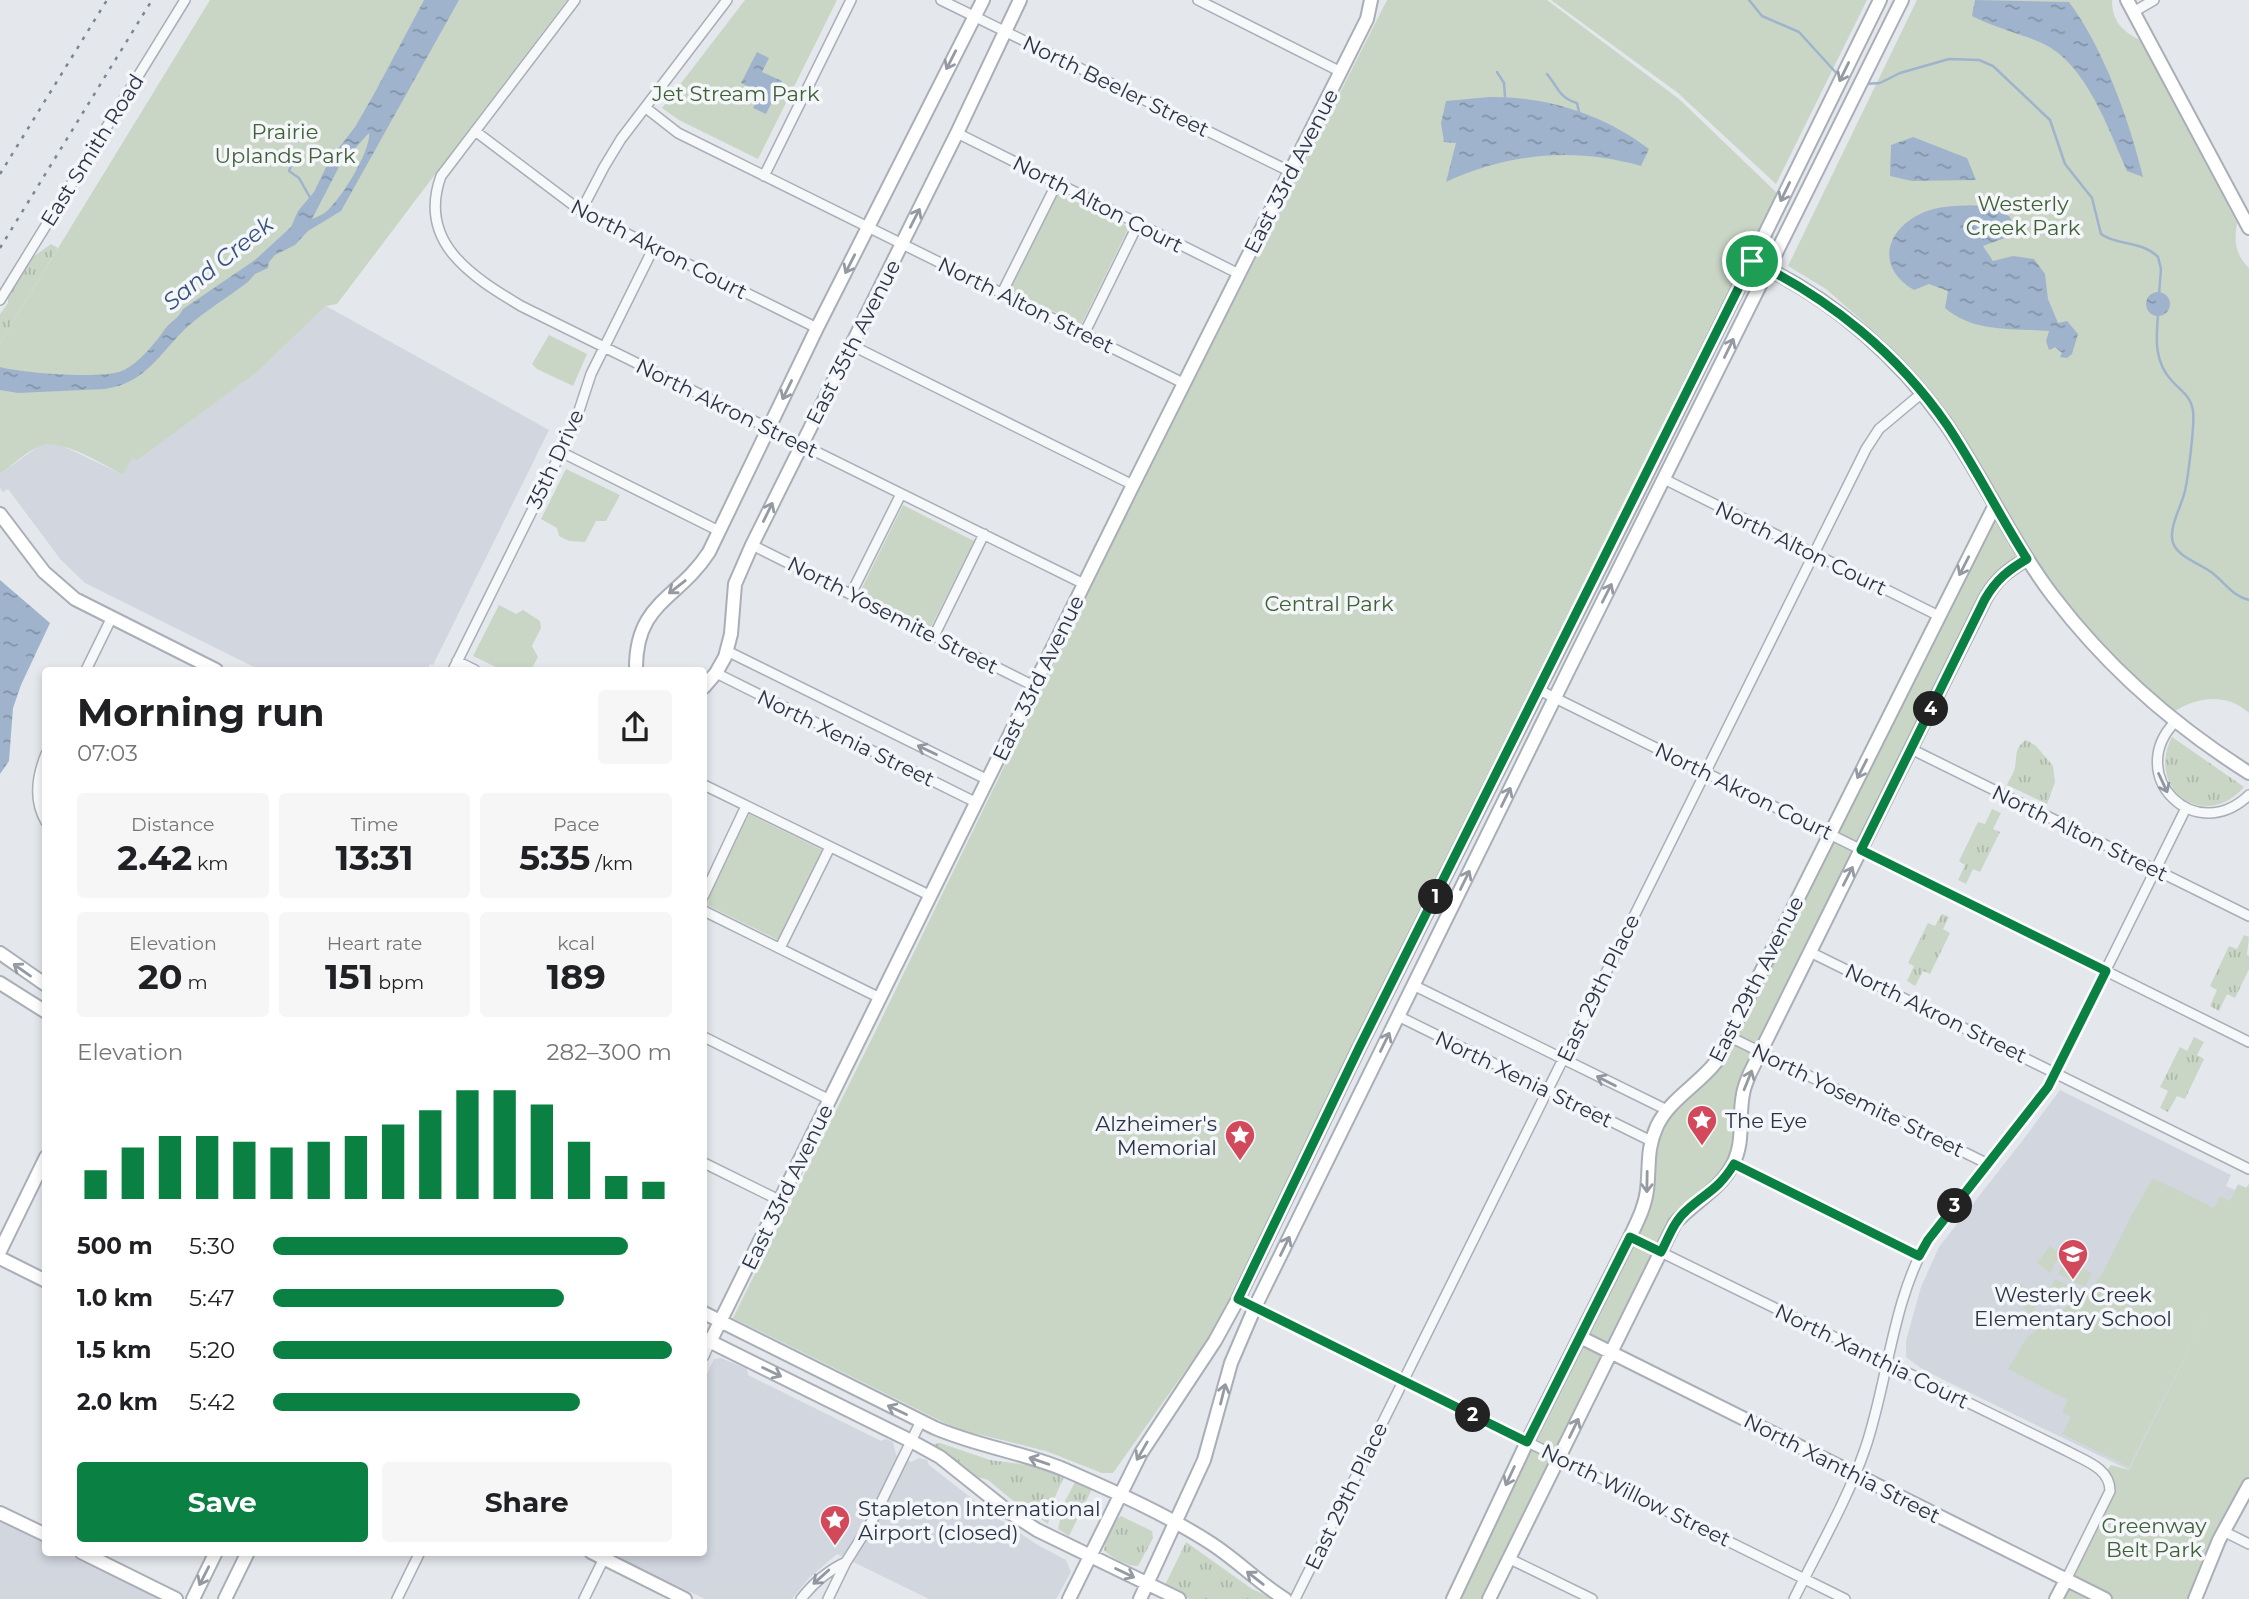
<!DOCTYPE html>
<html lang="en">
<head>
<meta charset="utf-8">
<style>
  body { margin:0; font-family:Montserrat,sans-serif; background:#f6f6f6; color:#202124; height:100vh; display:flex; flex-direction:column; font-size:26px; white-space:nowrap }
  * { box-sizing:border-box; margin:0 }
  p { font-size:23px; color:#757577 }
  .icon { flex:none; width:38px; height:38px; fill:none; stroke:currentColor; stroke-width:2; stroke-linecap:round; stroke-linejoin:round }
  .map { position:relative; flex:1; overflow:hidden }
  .panel { position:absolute; left:42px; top:667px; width:665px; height:889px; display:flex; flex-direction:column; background:#fff; border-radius:7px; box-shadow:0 4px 10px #0003 }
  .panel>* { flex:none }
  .pin { position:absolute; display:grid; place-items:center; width:60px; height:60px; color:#fff; margin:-30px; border:4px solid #fff; border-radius:50%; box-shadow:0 2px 7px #0007 }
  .km { position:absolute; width:35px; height:35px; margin:-18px; border-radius:50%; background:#222; color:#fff; font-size:19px; line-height:35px; text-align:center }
  .round { display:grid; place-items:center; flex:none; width:74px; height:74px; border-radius:7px; background:#f6f6f6 }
  .head { display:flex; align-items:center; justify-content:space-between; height:119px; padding:0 35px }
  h1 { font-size:38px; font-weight:700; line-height:52px }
  .stats { display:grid; grid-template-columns:repeat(3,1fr); gap:10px; height:119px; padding:7px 35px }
  .stats div { display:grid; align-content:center; border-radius:7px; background:#f6f6f6; text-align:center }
  .stats b { font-size:35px; font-weight:700 }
  .stats small { font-size:19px; font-weight:400 }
  .stats p { font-size:19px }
  .chart { height:196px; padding:14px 35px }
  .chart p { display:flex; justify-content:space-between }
  .chart svg { width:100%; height:126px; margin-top:7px; stroke:#0b8043; stroke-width:6 }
  .primary-button { display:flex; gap:14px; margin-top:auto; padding:14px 35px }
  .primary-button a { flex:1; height:80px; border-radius:7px; background:#0b8043; color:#fff; font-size:28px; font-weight:700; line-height:80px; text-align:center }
  .primary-button a+a { background:#f6f6f6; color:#202124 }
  ul { padding:0 35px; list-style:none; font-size:23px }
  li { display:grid; grid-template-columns:112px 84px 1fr; align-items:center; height:52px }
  li i { height:18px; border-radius:9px; background:#0b8043 }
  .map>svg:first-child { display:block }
</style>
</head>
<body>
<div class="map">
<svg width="2249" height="1599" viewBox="0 0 2249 1599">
  <defs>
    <pattern id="grass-tufts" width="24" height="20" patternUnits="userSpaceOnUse" patternTransform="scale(1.75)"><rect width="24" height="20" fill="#c9d6c5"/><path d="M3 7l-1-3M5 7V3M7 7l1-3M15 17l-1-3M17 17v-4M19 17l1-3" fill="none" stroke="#adb8ab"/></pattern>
    <pattern id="water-ripples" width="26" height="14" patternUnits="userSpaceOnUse" patternTransform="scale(1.75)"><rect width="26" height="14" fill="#9fb4cc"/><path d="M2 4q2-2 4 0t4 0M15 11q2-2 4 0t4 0" fill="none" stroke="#8293a7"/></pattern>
  </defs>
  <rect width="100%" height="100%" fill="#e4e7ec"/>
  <path fill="#d2d6de" d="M326 306 549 430 433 665 430 664 427 670H260L85 583 61 560 8 489 3 492 0 488V474L39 446 52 444 63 446 123 475 132 457 137 459 256 373Z
    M2060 1090 2231 1175 2226 1186 2235 1190 2238 1184 2249 1189V1228L2129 1470 1958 1387 1922 1369 1906 1357V1341L1921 1287 1939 1247 2023 1140Z
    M721 1358 747 1369 748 1375 881 1441 886 1439 893 1442 896 1455 911 1462 919 1458 927 1460 929 1465 993 1515 1036 1544 1066 1560 1071 1572 1056 1599H929L837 1554 809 1578 792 1599H705L632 1564 620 1560 616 1552H704V1380L714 1359Z
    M0 1520 45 1542 46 1552H65L159 1599H0Z"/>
  <path fill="url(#grass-tufts)" d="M51 244 58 248 0 343V314L8 303V298L33 257Z
    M2172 737 2244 787C2205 832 2145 790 2172 737Z
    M2026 740 2036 746 2053 766 2055 782 2047 804 2007 785C2009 780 2014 773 2015 767 2017 756 2014 748 2026 740Z
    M1992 809 2001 813 1993 829 2000 832 1980 872 1973 869 1966 884 1958 880 1965 865 1959 861 1978 822 1985 824Z
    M1942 914 1949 917 1943 929 1950 933 1930 974 1923 971 1915 986 1907 981 1914 966 1908 963 1928 923 1935 926Z
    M2244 935 2249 937 2247 955 2249 956V969L2235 998 2227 994 2219 1011 2210 1006 2217 990 2210 986 2229 946 2237 949Z
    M2194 1037 2204 1042 2197 1055 2204 1059 2185 1099 2177 1096 2168 1112 2160 1108 2168 1091 2160 1087 2180 1047 2187 1051Z
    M940 1443 990 1460 1034 1466 1064 1477 1054 1499 1048 1524 1011 1499 988 1480 975 1476 929 1445Z
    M1075 1482 1092 1489 1069 1536 1058 1529 1064 1503Z
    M1121 1516 1152 1531 1153 1538 1138 1566C1128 1566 1111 1558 1104 1550 1105 1539 1112 1522 1121 1516Z
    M1186 1542 1252 1589 1274 1599H1190L1164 1587Z"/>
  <path fill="#c9d6c5" d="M210 0H567L337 304 326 306 256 373 137 460 132 458 123 475C104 465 62 438 41 446 26 451 13 465 0 474V343Z
    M745 0H837L758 159 679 120 662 108Z
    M1387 0H1547L1679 99 1778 194 1212 1333 1113 1473H1102L1046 1451 957 1429 733 1318 881 1020 1140 487Z
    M1551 0H1867L1776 184 1678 93Z
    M1917 0H2112C2112 22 2123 32 2142 41L2237 223C2234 242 2235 254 2249 268V713C2227 693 2197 696 2174 712L2147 690 2095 639 2046 578 1963 439 1931 393 1884 340 1826 289 1788 266Z
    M1058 193 1129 227 1081 325 1010 290Z
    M549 335 587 354 573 386 537 369 532 364Z
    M566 469 620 495 606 521H596L585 542 569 541 559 536 557 528 541 519Z
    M903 505 974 541 931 627 860 592Z
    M1995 505 2027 559 2004 572 1750 1073 1734 1164 1687 1209 1484 1599H1460L1472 1566 1630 1237 1657 1125 1702 1078Z
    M499 605 516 614 523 610 540 621 541 628 532 646 538 657 531 670H502L473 656Z
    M749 814 822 850 778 940 705 904Z
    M2153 1178 2214 1208 2220 1196 2230 1201 2238 1185 2246 1188 2249 1184V1485L2195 1599H2056L2110 1491 2105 1473 2111 1465 2129 1470 2210 1306 2129 1467 2062 1434 2071 1417 2062 1412 2068 1400 2008 1369 2027 1337 2092 1288 2102 1274 2131 1216Z
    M2050 1246 2060 1254 2050 1273 2037 1263Z
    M2065 1260 2092 1273 2085 1287 2058 1274Z
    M2055 1279 2072 1287 2066 1300 2056 1305 2045 1300Z
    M2021 1284 2042 1298 2032 1314 2011 1298Z"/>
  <path fill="url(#water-ripples)" fill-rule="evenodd" d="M424 0H459L341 211 308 231 295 245 275 255 269 262 268 268 255 274 248 282C228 297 205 311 186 328 159 354 146 383 105 389L18 393 0 390V367C22 373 105 380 124 370 140 362 155 343 165 329 171 321 179 318 183 309L255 260 291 227 298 211 314 192 330 159 355 127 374 94ZM369 133C371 151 341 199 327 211 322 215 317 217 312 219L340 165Z
    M1975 0 2069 2C2103 47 2130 122 2143 177L2127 171C2108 129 2087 64 2042 43 2019 33 1995 28 1972 16Z
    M757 52 769 58 762 72 782 81 766 114 753 108 760 92 741 83Z
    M1489 97C1546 96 1603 114 1649 149L1641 166C1574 147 1509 153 1446 182L1456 143 1444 142 1441 123 1446 101Z
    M1913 137 1967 158 1976 180 1912 181 1890 176 1891 145Z
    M1991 205 2010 217 2014 228 2010 236 1983 246 1993 261 2013 256 2034 259 2045 274 2048 299 2058 323 2067 321 2078 334 2072 354 2067 358 2060 357 2062 353 2055 347 2049 350 2046 341 2049 331C2013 328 1974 333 1945 308L1948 291 1929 284 1914 290C1873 266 1887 226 1927 211 1946 204 1971 206 1991 205Z
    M2146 304a12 12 0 1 1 24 0a12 12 0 1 1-24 0Z
    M0 580 50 623 21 685 13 708 9 761 0 774Z"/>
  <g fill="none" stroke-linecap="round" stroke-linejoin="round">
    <path stroke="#9fb4cc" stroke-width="2.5" d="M1749 0 1762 16 1799 32 1839 76
      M1497 72 1504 83 1505 97
      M1547 74C1558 87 1559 98 1577 103L1579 112
      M1865 84 1880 83 1900 73 1949 59 1979 60 1993 66 2050 120 2065 164 2092 198 2101 234C2117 246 2141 240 2158 257L2161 269 2159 294
      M294 158 289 171 299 178 312 201
      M2158 315C2156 339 2154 362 2172 381 2181 391 2191 396 2193 411 2195 424 2188 477 2185 491 2182 505 2168 528 2173 543 2179 558 2199 563 2211 572 2225 582 2232 596 2249 600"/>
    <g stroke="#a9aeb7" stroke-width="12">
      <path id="street" d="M575 0 441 176C417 242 471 276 521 306L1084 584
        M941 0 1291 172
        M1198 0 1341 72
        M2135 11 2154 0
        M646 108 678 133 1185 384
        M475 131 581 211 817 328
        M957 133 1239 274
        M764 176 851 0
        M581 211 604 167 621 139 727 0
        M1002 293 1057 183
        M0 300 185 0
        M1084 334 1138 224
        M851 345 1133 485
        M561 452 719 531
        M1664 479 1939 616
        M752 545 1034 686
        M851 594 901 494
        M934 636 984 534
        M727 651 988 780
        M457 661 475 670
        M86 670 111 619
        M453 670 574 426 591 374 654 247
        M716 673 977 803
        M1539 690 2249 1042
        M2175 722C2124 775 2195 847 2249 795
        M1911 749 2249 916
        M46 754C37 776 33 800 46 822
        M704 785 931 896
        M704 895 746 806
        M704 911 880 998
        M780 948 830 847
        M1810 952 2249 1169
        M1413 985 1667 1110
        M1398 1016 1651 1141
        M1728 1036 1988 1164
        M704 1037 830 1100
        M704 1163 781 1201
        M1734 1164 1919 1256
        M1630 1237 2067 1451C2085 1461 2110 1468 2110 1491L2066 1580
        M1238 1299 1845 1599
        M704 1356 710 1342
        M2223 1531 2249 1544
        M1510 1559 1592 1599
        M397 1599 420 1552
        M584 1599 607 1552
        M801 1599C814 1582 827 1571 846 1562
        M828 1599 846 1562 872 1521 921 1421
        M1295 1599 1866 449 1879 429 1922 393
        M1794 1599C1818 1550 1847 1501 1865 1449 1888 1382 1892 1301 1928 1240L2048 1087 2186 808"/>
    </g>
    <g stroke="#a9aeb7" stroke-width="16">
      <path id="secondary" d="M2127 0 2249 228
        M1762 266C1835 301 1899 358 1946 424 1984 479 2012 542 2053 596 2107 667 2173 725 2249 773
        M0 514 44 572 75 599 216 670
        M636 670C635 602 678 600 709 552L817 328 983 0
        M704 687 716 673 725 657 731 634 735 584 752 545 957 133 1020 0
        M0 953 46 985
        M0 983 46 1012
        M0 1251 46 1157
        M0 1258 46 1281
        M704 1313 935 1428C977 1446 1021 1452 1063 1469 1113 1491 1166 1514 1212 1544 1238 1561 1259 1583 1285 1599
        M1580 1337 2105 1599
        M705 1339 911 1441 940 1457 1009 1512 1037 1530 1179 1599
        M710 1342 1133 485 1367 19 1371 0
        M0 1513 46 1535
        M81 1552 176 1599
        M591 1552 685 1599
        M193 1599 216 1552
        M225 1599 248 1552
        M1069 1599 1141 1453 1215 1341 1238 1299 1359 1048 1648 472 1880 0
        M1140 1599 1204 1460 1231 1363 1255 1307 1571 665 1902 0
        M1453 1599 1527 1442 1630 1237C1637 1222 1645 1207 1647 1190 1650 1166 1646 1150 1657 1126 1670 1099 1698 1085 1716 1062L1995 505
        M1489 1599 1675 1223C1694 1202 1720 1190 1733 1164 1745 1140 1738 1118 1743 1094 1744 1087 1747 1080 1750 1073L1985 599C1996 579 2008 570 2027 559
        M2056 1599 2066 1580
        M2195 1599 2219 1540 2249 1485"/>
    </g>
    <use href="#street" stroke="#f7f8fa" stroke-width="9"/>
    <use href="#secondary" stroke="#fff" stroke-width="12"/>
    <path stroke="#7d8696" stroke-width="2.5" stroke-dasharray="3.5 7" stroke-linecap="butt" d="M0 174 107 0
      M0 248 152 0"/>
  </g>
  <defs><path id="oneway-shaft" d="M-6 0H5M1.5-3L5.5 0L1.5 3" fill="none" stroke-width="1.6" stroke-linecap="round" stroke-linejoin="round" transform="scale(1.75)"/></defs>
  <g stroke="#959aa2">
    <use href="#oneway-shaft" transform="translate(951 60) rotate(117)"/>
    <use href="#oneway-shaft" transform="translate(1844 72) rotate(116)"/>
    <use href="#oneway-shaft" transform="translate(1785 192) rotate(116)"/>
    <use href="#oneway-shaft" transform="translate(915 218) rotate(-63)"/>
    <use href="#oneway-shaft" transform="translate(850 264) rotate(117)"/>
    <use href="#oneway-shaft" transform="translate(1729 348) rotate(-64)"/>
    <use href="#oneway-shaft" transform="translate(787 390) rotate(116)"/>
    <use href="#oneway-shaft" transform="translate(768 512) rotate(-64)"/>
    <use href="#oneway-shaft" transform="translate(1964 566) rotate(117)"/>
    <use href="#oneway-shaft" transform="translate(677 587) rotate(142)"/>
    <use href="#oneway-shaft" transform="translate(1607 593) rotate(-63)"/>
    <use href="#oneway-shaft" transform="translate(1862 769) rotate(117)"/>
    <use href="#oneway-shaft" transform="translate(1506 797) rotate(-64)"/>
    <use href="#oneway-shaft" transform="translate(1848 876) rotate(-63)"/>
    <use href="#oneway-shaft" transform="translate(1465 880) rotate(-64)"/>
    <use href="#oneway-shaft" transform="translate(22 970) rotate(-145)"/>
    <use href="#oneway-shaft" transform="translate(1385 1042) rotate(-64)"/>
    <use href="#oneway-shaft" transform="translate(1748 1080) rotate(-68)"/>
    <use href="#oneway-shaft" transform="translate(1647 1182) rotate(91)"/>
    <use href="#oneway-shaft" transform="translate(1285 1246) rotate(-64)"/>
    <use href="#oneway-shaft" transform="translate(772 1372) rotate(26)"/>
    <use href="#oneway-shaft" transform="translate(1223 1394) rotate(-76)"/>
    <use href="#oneway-shaft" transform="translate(897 1410) rotate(-154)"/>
    <use href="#oneway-shaft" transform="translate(1574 1428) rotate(-64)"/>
    <use href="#oneway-shaft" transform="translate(1142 1451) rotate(120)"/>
    <use href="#oneway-shaft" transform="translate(1039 1461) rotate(-161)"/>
    <use href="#oneway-shaft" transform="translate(1510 1476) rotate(115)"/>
    <use href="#oneway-shaft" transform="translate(1125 1573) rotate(26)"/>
    <use href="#oneway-shaft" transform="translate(204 1576) rotate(117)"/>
    <use href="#oneway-shaft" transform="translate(1255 1578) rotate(-142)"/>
  </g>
  <g stroke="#9196a0">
    <use href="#oneway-shaft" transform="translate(927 750) rotate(-154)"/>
    <use href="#oneway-shaft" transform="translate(2163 783) rotate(65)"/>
    <use href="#oneway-shaft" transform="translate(1606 1081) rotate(-153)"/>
    <use href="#oneway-shaft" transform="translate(821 1577) rotate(138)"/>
  </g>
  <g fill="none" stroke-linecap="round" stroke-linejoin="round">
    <g stroke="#fff" stroke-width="14">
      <path id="route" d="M1752 261C1829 298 1898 354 1947 425 1976 468 1999 515 2027 559 2008 570 1996 580 1985 599L1861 850 2106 971 2048 1087 1928 1240 1919 1256 1734 1164C1719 1189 1707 1192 1687 1210 1674 1221 1669 1237 1661 1252L1630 1237 1527 1442 1238 1299 1359 1048Z"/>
    </g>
    <use href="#route" stroke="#0b8043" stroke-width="9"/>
  </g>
  <defs>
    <g id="sight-pin" transform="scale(1.575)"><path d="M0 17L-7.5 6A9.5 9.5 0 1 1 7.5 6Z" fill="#d1495b" stroke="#f4f6f9"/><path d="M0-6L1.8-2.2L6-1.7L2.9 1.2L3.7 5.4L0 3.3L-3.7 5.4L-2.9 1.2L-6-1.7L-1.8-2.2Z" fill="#fff"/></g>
    <g id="school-pin" transform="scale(1.575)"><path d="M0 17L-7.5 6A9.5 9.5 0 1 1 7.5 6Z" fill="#d1495b" stroke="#f4f6f9"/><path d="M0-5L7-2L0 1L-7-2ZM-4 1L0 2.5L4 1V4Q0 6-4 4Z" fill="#fff"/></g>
  </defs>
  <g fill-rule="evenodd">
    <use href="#sight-pin" x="1702" y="1120"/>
    <use href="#sight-pin" x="1240" y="1135"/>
    <use href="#school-pin" x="2073" y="1254"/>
    <use href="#sight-pin" x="835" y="1520"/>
  </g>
  <g text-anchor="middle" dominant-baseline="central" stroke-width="7" stroke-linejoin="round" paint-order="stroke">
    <g font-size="21" fill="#2b3445" stroke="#f4f6f9">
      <text transform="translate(1116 86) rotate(26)">North Beeler Street</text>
      <text transform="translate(92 150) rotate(-58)">East Smith Road</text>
      <text transform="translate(1291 171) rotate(-63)">East 33rd Avenue</text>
      <text transform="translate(1098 204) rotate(27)">North Alton Court</text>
      <text transform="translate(659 249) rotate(27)">North Akron Court</text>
      <text transform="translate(1026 305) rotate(26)">North Alton Street</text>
      <text transform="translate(853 342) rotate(-63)">East 35th Avenue</text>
      <text transform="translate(727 408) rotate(26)">North Akron Street</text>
      <text transform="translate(555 459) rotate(-65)">35th Drive</text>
      <text transform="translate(1801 548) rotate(26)">North Alton Court</text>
      <text transform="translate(893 615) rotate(27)">North Yosemite Street</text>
      <text transform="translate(1038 678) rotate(-64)">East 33rd Avenue</text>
      <text transform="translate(846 738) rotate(26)">North Xenia Street</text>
      <text transform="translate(1744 791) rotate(26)">North Akron Court</text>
      <text transform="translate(2080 833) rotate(26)">North Alton Street</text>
      <text transform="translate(1756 979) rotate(-63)">East 29th Avenue</text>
      <text transform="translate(1598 988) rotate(-64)">East 29th Place</text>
      <text transform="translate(1936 1013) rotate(26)">North Akron Street</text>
      <text transform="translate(1524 1079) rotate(26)">North Xenia Street</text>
      <text transform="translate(1858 1100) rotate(26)">North Yosemite Street</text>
      <text transform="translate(787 1187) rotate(-64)">East 33rd Avenue</text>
      <text transform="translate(1872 1356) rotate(26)">North Xanthia Court</text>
      <text transform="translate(1842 1468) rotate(27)">North Xanthia Street</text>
      <text transform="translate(1636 1495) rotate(26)">North Willow Street</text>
      <text transform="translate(1346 1496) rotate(-64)">East 29th Place</text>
    </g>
    <g font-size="21" fill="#3f6138" stroke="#f4f6f9">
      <text x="736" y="93">Jet Stream Park</text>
      <text x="285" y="131">Prairie<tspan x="285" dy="24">Uplands Park</tspan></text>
      <text x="2023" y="203">Westerly<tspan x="2023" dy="24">Creek Park</tspan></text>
      <text x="1329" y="603">Central Park</text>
      <text x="2154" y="1525">Greenway<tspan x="2154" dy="24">Belt Park</tspan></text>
    </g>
    <g font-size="21" fill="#2b3445" stroke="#f4f6f9" text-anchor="start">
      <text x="1725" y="1120">The Eye</text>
      <text x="1217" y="1123" text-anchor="end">Alzheimer's<tspan x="1217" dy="24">Memorial</tspan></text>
      <text x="2073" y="1294" text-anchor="middle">Westerly Creek<tspan x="2073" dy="24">Elementary School</tspan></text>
      <text x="858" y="1508">Stapleton International<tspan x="858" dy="24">Airport (closed)</tspan></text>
    </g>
    <g font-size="23" font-style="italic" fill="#34527a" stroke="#f4f6f9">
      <text transform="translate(218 263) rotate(-39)">Sand Creek</text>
    </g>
  </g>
</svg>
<div class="pin" style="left:1752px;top:261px;background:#1e9e55"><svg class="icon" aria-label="arrive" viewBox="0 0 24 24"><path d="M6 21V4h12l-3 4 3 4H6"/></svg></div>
<b class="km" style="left:1436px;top:897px">1</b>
<b class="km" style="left:1473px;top:1415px">2</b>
<b class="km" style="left:1955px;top:1206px">3</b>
<b class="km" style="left:1931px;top:709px">4</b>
<section class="panel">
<div class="head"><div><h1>Morning run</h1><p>07:03</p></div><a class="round"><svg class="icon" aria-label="share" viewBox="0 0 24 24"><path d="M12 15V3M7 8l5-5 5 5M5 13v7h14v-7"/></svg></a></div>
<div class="stats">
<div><p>Distance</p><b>2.42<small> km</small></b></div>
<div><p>Time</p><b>13:31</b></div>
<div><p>Pace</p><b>5:35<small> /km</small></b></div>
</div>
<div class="stats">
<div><p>Elevation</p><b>20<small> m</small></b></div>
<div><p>Heart rate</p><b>151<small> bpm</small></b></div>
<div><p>kcal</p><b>189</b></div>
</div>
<div class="chart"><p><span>Elevation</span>282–300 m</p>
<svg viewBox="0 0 160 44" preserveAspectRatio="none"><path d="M5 44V34M15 44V26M25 44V22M35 44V22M45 44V24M55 44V26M65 44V24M75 44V22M85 44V18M95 44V13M105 44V6M115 44V6M125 44V11M135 44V24M145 44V36M155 44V38"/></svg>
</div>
<ul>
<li><b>500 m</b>5:30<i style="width:89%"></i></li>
<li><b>1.0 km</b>5:47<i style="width:73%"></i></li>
<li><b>1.5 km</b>5:20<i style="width:100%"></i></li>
<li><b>2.0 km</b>5:42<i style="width:77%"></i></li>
</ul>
<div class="primary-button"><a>Save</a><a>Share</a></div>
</section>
</div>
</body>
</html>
